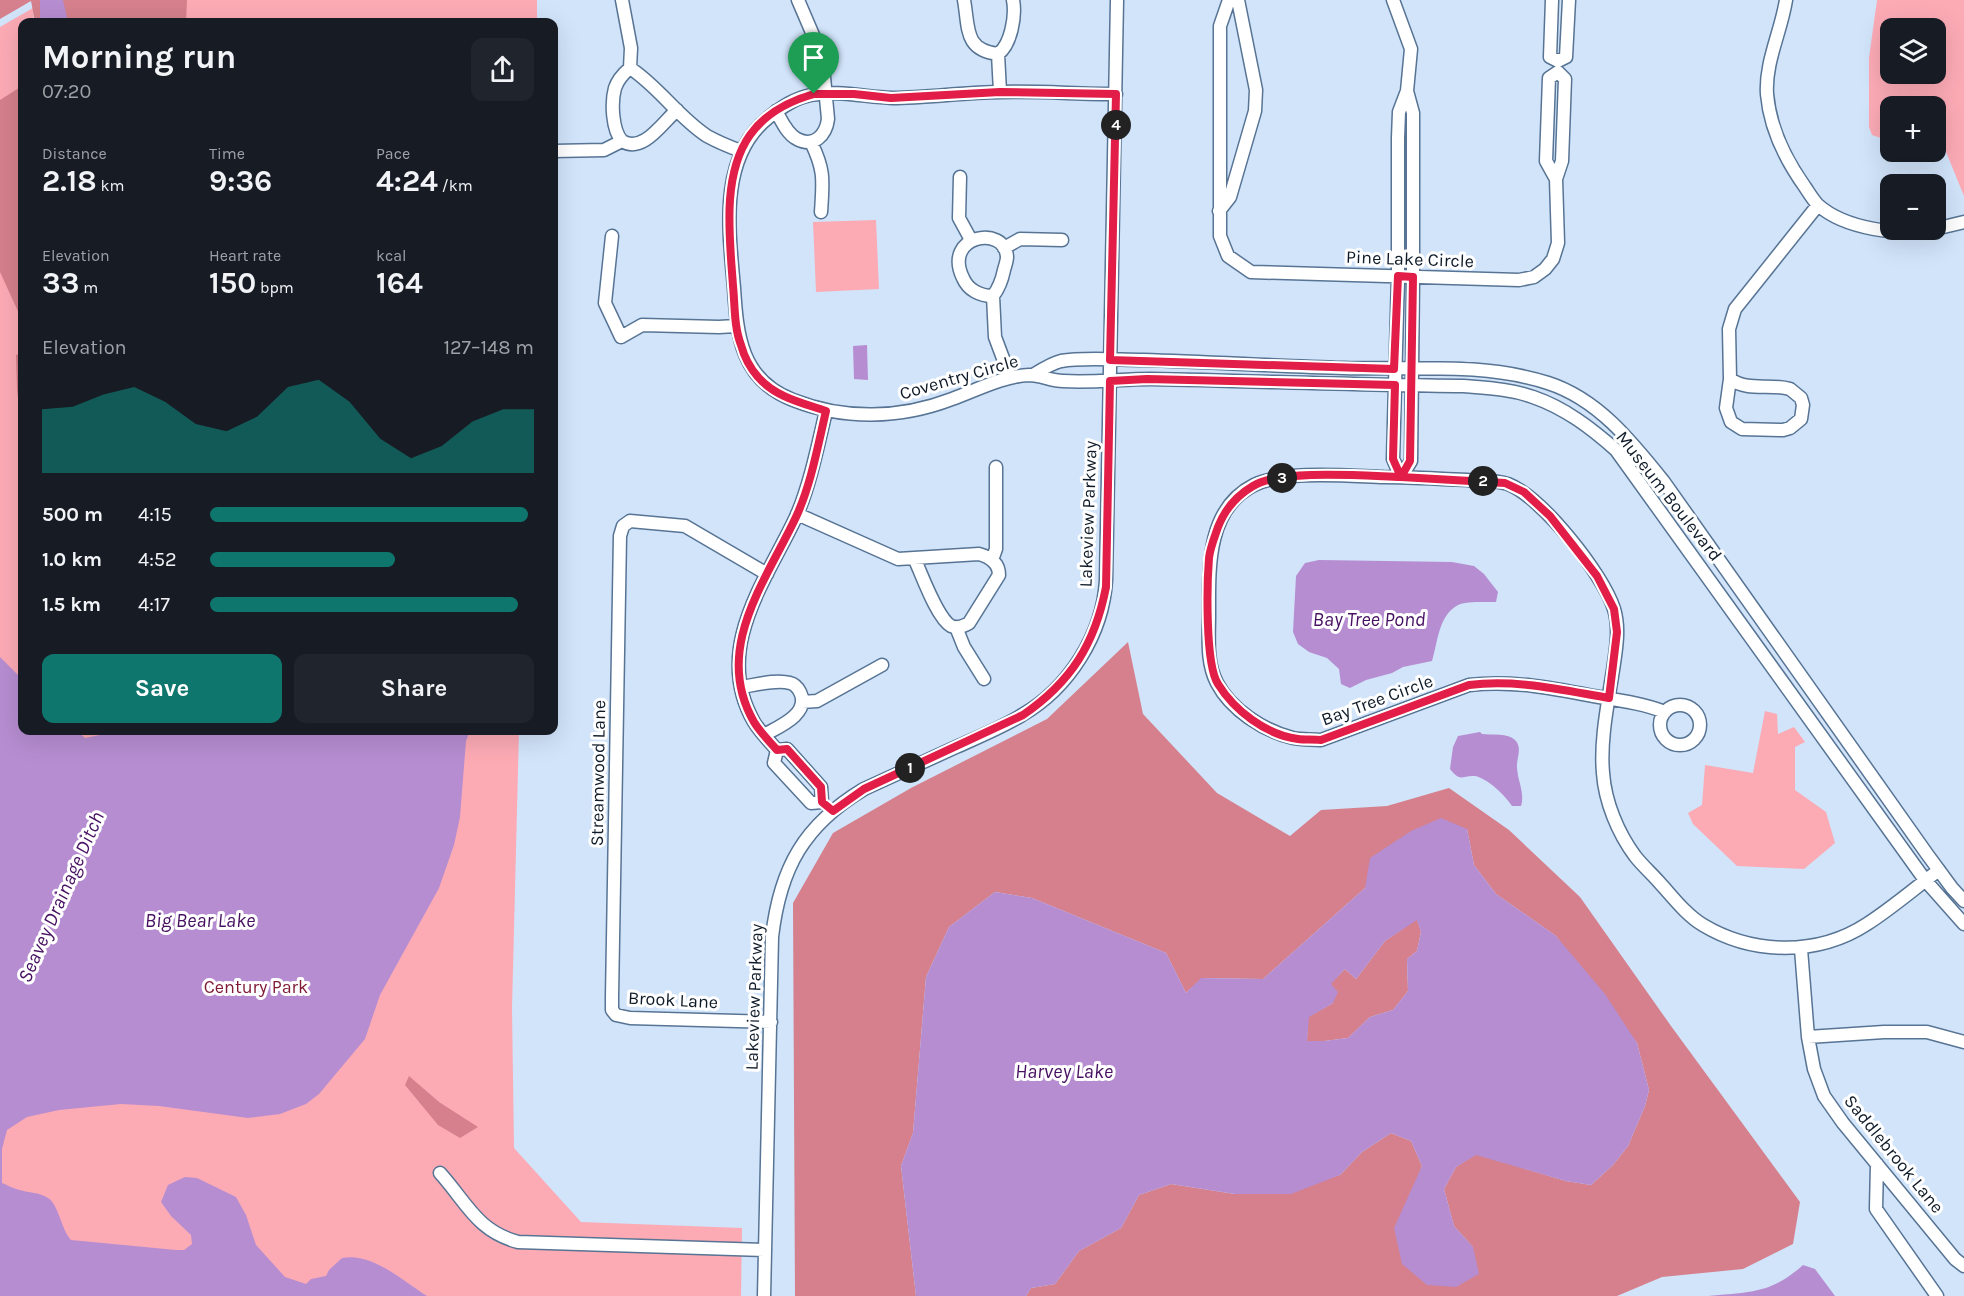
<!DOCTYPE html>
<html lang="en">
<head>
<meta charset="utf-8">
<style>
  body { margin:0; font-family:Karla,sans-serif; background:#20242c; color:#f1f3f6; height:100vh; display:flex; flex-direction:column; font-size:22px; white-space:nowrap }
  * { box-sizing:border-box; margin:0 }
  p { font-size:20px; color:#9ea1a6 }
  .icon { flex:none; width:33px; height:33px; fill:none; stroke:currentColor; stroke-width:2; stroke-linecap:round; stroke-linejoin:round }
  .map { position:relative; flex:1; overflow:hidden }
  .details { position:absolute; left:18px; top:18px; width:540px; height:717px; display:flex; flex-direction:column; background:#171b24; border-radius:12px; box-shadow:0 6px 24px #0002 }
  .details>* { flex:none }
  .fabs { position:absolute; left:1880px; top:18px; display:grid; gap:12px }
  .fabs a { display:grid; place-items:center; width:66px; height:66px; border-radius:12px; background:#171b24; box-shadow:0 6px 24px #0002; font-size:30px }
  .pin { position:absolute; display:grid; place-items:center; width:51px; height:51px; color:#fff; margin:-62px -26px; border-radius:50% 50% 50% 0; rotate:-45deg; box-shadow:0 0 6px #0007 }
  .pin .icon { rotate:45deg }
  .km { position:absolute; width:30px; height:30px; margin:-15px; border-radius:50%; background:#222; color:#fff; font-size:16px; line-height:30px; text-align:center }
  .round { display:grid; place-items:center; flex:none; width:63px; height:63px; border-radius:12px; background:#20242c }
  .overview { display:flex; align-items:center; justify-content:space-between; height:102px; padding:0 24px }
  h1 { font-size:33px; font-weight:700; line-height:45px }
  .metrics { display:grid; grid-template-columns:repeat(3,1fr); gap:9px; height:102px; padding:6px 24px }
  .metrics div { display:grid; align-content:center }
  .metrics b { font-size:30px; font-weight:700 }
  .metrics small { font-size:16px; font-weight:400 }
  .metrics p { font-size:16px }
  .chart { height:168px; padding:12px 24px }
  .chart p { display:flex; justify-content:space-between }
  .chart svg { width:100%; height:108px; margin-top:6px; fill:#0f766e; opacity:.7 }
  .primary-button { display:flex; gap:12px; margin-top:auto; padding:12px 24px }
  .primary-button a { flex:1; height:69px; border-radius:12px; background:#0f766e; color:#fff; font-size:24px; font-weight:700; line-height:69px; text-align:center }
  .primary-button a+a { background:#20242c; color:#f1f3f6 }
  ul { padding:0 24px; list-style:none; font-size:20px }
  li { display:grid; grid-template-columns:96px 72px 1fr; align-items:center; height:45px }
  li i { height:15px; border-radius:8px; background:#0f766e }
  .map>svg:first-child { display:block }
</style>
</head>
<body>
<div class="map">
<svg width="1964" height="1296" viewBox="0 0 1964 1296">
  <rect width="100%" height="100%" fill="#d1e4fa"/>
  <path fill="#fcabb5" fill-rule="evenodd" d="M176 0H537V22H165Z
    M1877 0H1964V196L1942 142 1935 143V106H1890V141L1872 135 1869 127V58ZM1890 28H1935V74H1890Z
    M33 8 34 22H22V730L519 731 512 1008 514 1148 581 1222 742 1228 741 1296H0V27Z
    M876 220 879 289 816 292 813 222Z
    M1765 711 1777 714 1778 734 1794 727 1805 742 1795 747V790L1826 812 1835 843 1804 869 1737 866 1693 824 1688 813 1702 805 1705 765 1753 773Z"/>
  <path fill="#d5808c" d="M0 0H187L186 22H35L31 1 0 19Z
    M22 86V320L0 272V100Z
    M22 353V434L17 389 16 355Z
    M1128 642 1143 714 1217 793 1290 836 1321 810 1387 806 1449 788 1509 830 1580 897 1671 1026 1800 1202 1793 1244 1743 1269 1662 1277 1617 1296H1026L1031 1288 1055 1284 1079 1251 1121 1228 1139 1195 1171 1184 1235 1194 1340 1175 1362 1152 1391 1133 1411 1141 1422 1166 1413 1189 1473 1247 1454 1226 1444 1189 1456 1167 1476 1154 1566 1181 1591 1185 1613 1165 1628 1146 1645 1106 1649 1090 1637 1043 1556 936 1496 894 1474 865 1467 829 1365 888 1263 979 1202 978 1186 993 1166 953 1032 898 995 892 949 927 926 977 913 1133 901 1166 916 1296H795L793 903 833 833 911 788 1047 719Z
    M1417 919 1421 932 1417 951 1407 959 1408 991 1393 1010 1370 1017 1348 1038 1324 1041H1307L1308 1017 1333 1003 1330 984 1345 969 1356 979 1385 941Z
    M409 1076 439 1102 478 1127 460 1138 438 1125 405 1085Z"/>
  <path fill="#b68dd1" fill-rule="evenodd" d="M40 0H63L68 22H52L51 20 40 19Z
    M867 345 868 380 854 379 853 346Z
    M1319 560 1452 562 1474 566 1484 574 1498 592 1496 602C1487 602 1464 601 1458 605 1438 616 1438 642 1432 661L1403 667 1392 673 1366 680 1350 688 1341 684 1339 669 1327 658 1309 652 1298 644 1293 632 1296 576 1305 563Z
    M0 657 22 679V730L77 731 85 738 100 735 101 730 470 731 466 741 460 817 454 845 439 888 380 995 365 1039 319 1094 306 1104 280 1114 248 1118 159 1106 121 1104 59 1110 27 1117 7 1130 2 1149V1183C7 1185 14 1189 20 1190 29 1193 39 1192 48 1198 59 1205 61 1229 71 1240L176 1250H184L192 1244 191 1235 171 1216 161 1202 168 1185 185 1177 197 1178 236 1197 246 1215 256 1245 285 1277 306 1284 311 1279 326 1276 329 1270 342 1258C372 1252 403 1281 427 1296H0Z
    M1480 732 1482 734C1492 735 1508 733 1515 740 1523 748 1516 759 1517 768 1518 782 1525 793 1521 806H1512C1506 796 1487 778 1475 776 1462 775 1461 783 1450 769L1453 747 1458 736Z
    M1441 818 1467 829 1474 865 1496 894 1556 936 1605 994 1637 1043 1649 1090 1645 1106 1628 1146 1613 1165 1591 1185 1566 1181 1476 1155 1456 1167 1444 1189 1454 1226 1473 1247 1479 1274 1456 1287 1427 1285 1402 1264 1394 1228 1422 1166 1411 1141 1391 1133 1362 1152 1340 1175 1291 1194H1235L1171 1184 1139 1195 1121 1228 1079 1251 1055 1284 1031 1288 1026 1296H916L901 1166 913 1133 926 977 949 927 995 892 1032 898 1166 953 1186 993 1201 978 1263 979 1365 888 1370 858 1411 831ZM1417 920 1421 932 1417 951 1407 959 1408 991 1393 1010 1370 1017 1348 1038 1324 1041H1307L1309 1017 1333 1003 1338 992 1331 984 1345 969 1356 979 1385 941Z
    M1803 1265 1815 1269 1835 1296H1708C1749 1292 1771 1294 1803 1265Z"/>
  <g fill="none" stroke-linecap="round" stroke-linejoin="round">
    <g stroke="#577494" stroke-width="15">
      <path id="minor" d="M964 0C969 28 964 50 998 54 1011 45 1016 16 1013 0
        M1229 0 1220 26V236L1228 256 1251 272 1519 280 1534 277 1545 269 1553 259 1558 243 1556 179 1562 161 1565 79 1558 72
        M1393 0 1411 49 1407 91 1399 112 1398 138V276L1393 459 1401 477
        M1552 0 1550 57 1558 61
        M1786 0C1781 32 1765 62 1767 94 1770 129 1785 159 1805 187 1809 193 1813 200 1818 205 1845 229 1899 236 1933 230
        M998 54 1000 92
        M1558 61 1566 57 1569 0
        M630 68C659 87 678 117 707 136 718 142 730 147 741 151
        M1116 94C1078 94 1039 91 1001 92 965 92 928 98 892 98 865 97 838 90 811 95 795 98 782 107 769 117 718 157 729 231 734 288 737 336 741 380 793 400 844 420 900 419 952 399 977 390 1003 376 1029 375 1041 375 1051 381 1063 381 1092 383 1122 379 1151 379 1255 381 1359 385 1463 386 1486 388 1511 389 1533 397 1565 408 1591 428 1616 450L1925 880 1964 924
        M776 111C781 120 787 134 797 139 814 148 826 135 828 119L822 56 798 0
        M622 141C612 130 611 102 615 88 618 79 624 73 630 68L631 48 622 0
        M811 142C825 171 823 180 821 212
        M554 151 604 150 622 141C643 154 662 123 677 110
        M960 177 959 218 971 240
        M1556 179 1546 161 1549 78 1558 72
        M1219 211 1230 197 1255 111 1256 90 1238 0
        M1935 229 1964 222
        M612 236 605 303 621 337 642 325 719 327 736 326
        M1004 248 1020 239 1062 240
        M993 296C980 296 968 290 963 278 942 235 1005 224 1007 257 1007 261 1005 266 1004 270 1002 280 999 288 993 296L995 337 1010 377
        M1033 375C1041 370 1052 363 1061 361 1083 357 1120 360 1143 360 1210 362 1277 366 1344 368 1411 370 1483 362 1548 383 1598 399 1632 442 1664 482L1927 854 1952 888 1964 901
        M1730 379C1749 392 1769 383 1790 389L1801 398 1803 405 1801 419 1790 428 1783 430 1742 429 1731 422 1726 408 1730 379 1729 329 1735 309 1818 205
        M1401 477 1411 461 1413 277V113L1407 91
        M797 514 898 559 979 554C990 557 999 563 999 575L969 623C964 626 957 629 951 626 937 618 922 575 915 560
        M992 560 996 549V467
        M767 574 685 526 630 521 623 526 620 536 612 997V1010L616 1015 630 1018 771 1022
        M956 627 964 647 984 679
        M742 687C755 685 776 679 790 683 794 684 798 688 800 692 811 714 778 727 764 735
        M802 702 817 701 882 665
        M1660 725a20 20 0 1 1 40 0a20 20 0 1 1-40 0Z
        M1665 712C1642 703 1617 700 1593 696 1552 688 1512 680 1469 685L1321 740C1312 739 1302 740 1293 738 1264 731 1231 710 1217 683 1206 662 1209 637 1209 615 1209 569 1206 509 1254 485 1285 470 1349 476 1384 477 1412 477 1439 479 1467 480 1480 481 1496 480 1508 484 1542 497 1603 574 1614 609 1620 628 1616 650 1613 670 1608 703 1600 740 1603 773 1605 802 1618 833 1635 856 1642 865 1651 873 1659 882 1672 896 1686 915 1703 925 1753 955 1818 956 1867 924 1892 908 1915 888 1939 870
        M787 749 821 787 822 802 811 803 774 763 777 750Z
        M777 750C769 741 760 732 754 722 712 649 766 581 796 517 810 485 818 445 826 411
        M1801 949 1808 1037 1814 1069 1824 1096 1843 1123 1955 1259 1964 1266
        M1808 1037 1884 1032H1927L1964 1042
        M1877 1164 1876 1209 1937 1296
        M440 1173C467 1203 477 1231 518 1242L764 1250
        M764 1296 772 937C780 868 804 825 864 789 895 775 925 761 956 747 978 737 1001 728 1022 715 1069 688 1103 634 1106 580L1117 0"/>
    </g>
    <use href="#minor" stroke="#fff" stroke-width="12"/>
  </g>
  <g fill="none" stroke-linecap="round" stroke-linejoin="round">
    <g stroke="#fff" stroke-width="12">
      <path id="route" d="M814 94C789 101 765 114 750 135 721 176 730 240 733 286 735 306 734 327 741 345 744 356 750 368 758 377 775 397 803 403 826 411 818 445 811 485 796 517 766 581 712 649 754 722 760 732 769 741 777 750L787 749 821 787 822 802 833 811 864 789 1023 715C1071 682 1095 644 1106 587L1110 381 1147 379 1395 385 1393 459 1401 477 1505 483 1524 492 1550 516 1597 576 1614 609 1617 632 1609 698C1562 690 1517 679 1469 685L1321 740C1313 739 1305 740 1298 739 1266 735 1234 710 1218 684 1205 664 1207 583 1209 558 1210 548 1215 536 1218 527 1225 509 1236 496 1253 486 1280 469 1366 476 1401 477L1410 461 1413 277 1398 276 1394 369 1110 360 1116 94 1000 92 891 98 854 94H814"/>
    </g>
    <use href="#route" stroke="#e11d48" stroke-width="8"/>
  </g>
  <g text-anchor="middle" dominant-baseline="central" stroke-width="6" stroke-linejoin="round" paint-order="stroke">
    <g font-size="18" fill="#0f1b28" stroke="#fff">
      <text transform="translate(1410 259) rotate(2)">Pine Lake Circle</text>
      <text transform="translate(959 377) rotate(-16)">Coventry Circle</text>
      <text transform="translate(1669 496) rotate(52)">Museum Boulevard</text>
      <text transform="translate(1088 514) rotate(-88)">Lakeview Parkway</text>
      <text transform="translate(1377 700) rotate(-20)">Bay Tree Circle</text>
      <text transform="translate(598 773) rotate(-89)">Streamwood Lane</text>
      <text transform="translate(754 997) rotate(-88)">Lakeview Parkway</text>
      <text transform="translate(673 1000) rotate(3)">Brook Lane</text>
      <text transform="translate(1894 1154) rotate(51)">Saddlebrook Lane</text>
    </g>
    <g font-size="18" fill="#7f1934" stroke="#fff">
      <text x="256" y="987">Century Park</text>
    </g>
    <g font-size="20" font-style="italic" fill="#471062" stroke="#fff">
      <text x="1369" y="619">Bay Tree Pond</text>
      <text transform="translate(61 897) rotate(-66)">Seavey Drainage Ditch</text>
      <text x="200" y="920">Big Bear Lake</text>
      <text x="1064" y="1071">Harvey Lake</text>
    </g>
  </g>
</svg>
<div class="fabs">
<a><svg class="icon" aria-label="layers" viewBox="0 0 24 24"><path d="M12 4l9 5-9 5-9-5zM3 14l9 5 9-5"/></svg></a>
<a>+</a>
<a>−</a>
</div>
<div class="pin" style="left:814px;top:94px;background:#1e9e55"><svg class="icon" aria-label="arrive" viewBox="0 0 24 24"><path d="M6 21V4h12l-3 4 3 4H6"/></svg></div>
<b class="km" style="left:910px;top:768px">1</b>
<b class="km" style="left:1483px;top:481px">2</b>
<b class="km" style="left:1282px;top:478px">3</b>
<b class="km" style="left:1116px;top:125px">4</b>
<section class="details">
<div class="overview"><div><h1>Morning run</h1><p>07:20</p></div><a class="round"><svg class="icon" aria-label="share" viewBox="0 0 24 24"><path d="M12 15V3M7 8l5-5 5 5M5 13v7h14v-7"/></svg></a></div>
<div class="metrics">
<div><p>Distance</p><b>2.18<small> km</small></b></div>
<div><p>Time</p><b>9:36</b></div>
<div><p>Pace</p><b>4:24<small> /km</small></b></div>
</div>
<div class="metrics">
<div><p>Elevation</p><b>33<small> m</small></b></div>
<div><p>Heart rate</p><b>150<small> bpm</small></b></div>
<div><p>kcal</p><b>164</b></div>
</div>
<div class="chart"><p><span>Elevation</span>127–148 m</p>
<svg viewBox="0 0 160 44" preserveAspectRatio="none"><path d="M0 44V18L10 17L20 12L30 9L40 15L50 24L60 27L70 21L80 9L90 6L100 15L110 30L120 38L130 33L140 23L150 18L160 18V44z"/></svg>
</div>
<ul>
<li><b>500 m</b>4:15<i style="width:98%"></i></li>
<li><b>1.0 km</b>4:52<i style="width:57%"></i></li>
<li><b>1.5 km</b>4:17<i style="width:95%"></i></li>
</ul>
<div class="primary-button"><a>Save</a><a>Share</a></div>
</section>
</div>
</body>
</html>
